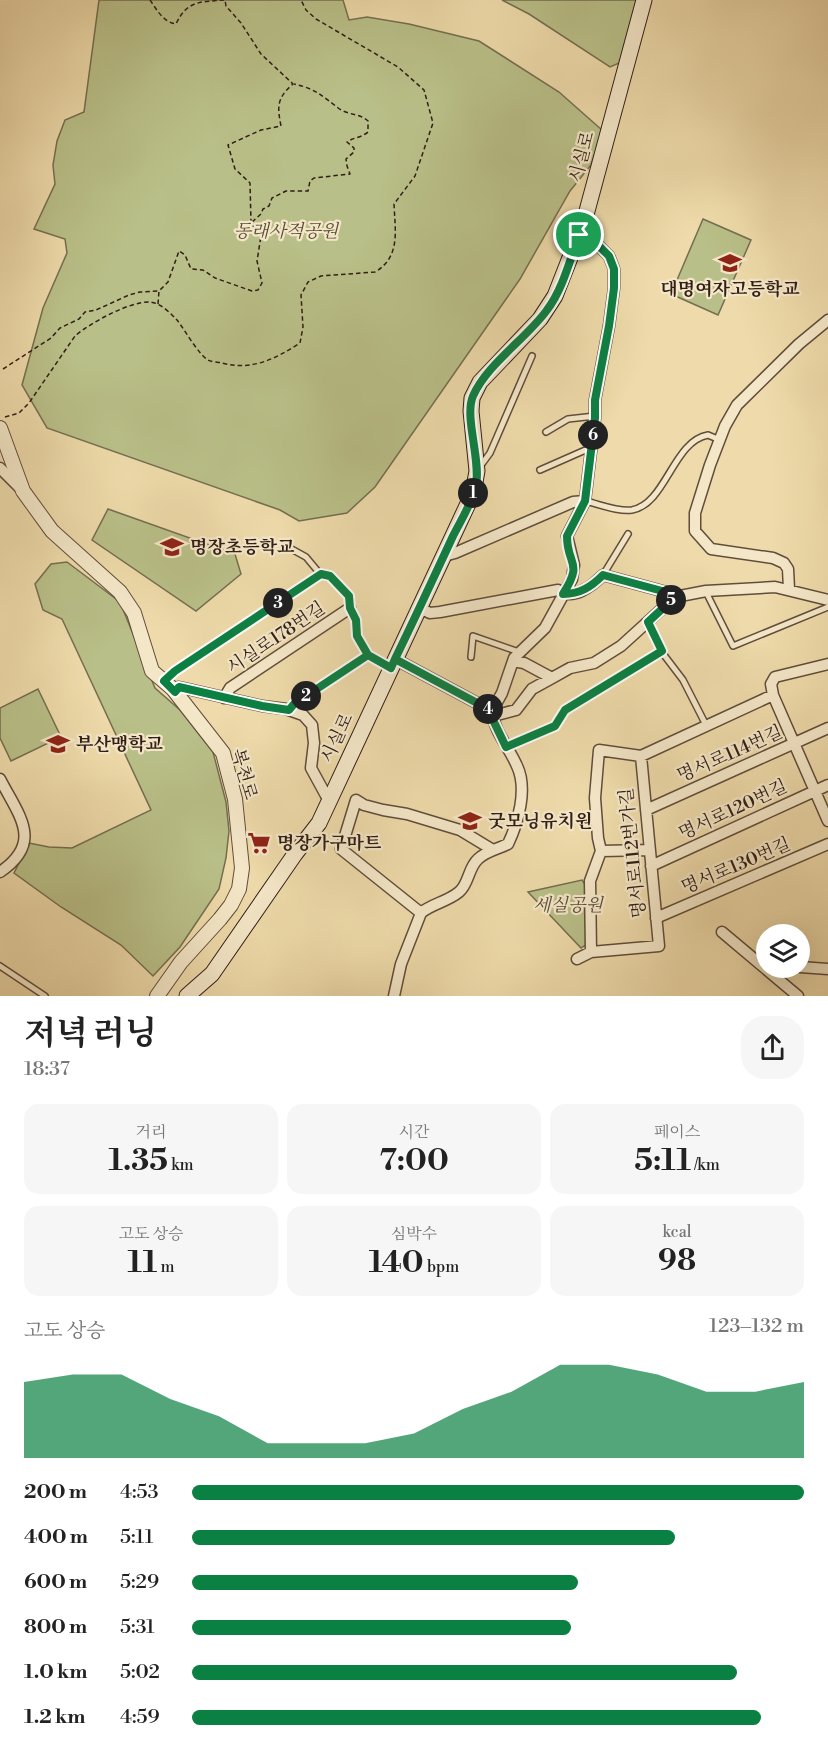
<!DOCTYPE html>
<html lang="ko">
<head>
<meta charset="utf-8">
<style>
  body { margin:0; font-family:"Libre Bodoni","Noto Serif KR",serif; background:#f6f6f6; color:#222; height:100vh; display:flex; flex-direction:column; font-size:22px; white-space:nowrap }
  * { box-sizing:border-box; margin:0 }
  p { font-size:20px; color:#767676 }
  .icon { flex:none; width:33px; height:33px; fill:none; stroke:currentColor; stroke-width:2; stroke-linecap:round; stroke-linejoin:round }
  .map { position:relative; height:996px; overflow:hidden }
  .panel { display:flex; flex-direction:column; background:#fff; flex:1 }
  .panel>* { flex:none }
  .tools { position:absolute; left:756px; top:924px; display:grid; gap:12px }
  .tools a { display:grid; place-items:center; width:54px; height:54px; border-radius:50%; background:#fff; box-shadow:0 6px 24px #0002; font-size:30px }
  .pin { position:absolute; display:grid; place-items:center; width:51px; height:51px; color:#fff; margin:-26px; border:3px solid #fff; border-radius:50%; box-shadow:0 2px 6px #0007 }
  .km { position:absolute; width:30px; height:30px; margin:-15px; border-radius:50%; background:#222; color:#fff; font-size:16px; line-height:30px; text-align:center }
  .round { display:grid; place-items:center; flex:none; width:63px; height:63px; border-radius:24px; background:#f6f6f6 }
  .headline { display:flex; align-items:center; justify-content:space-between; height:102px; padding:0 24px }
  h1 { font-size:33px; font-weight:700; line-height:45px }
  .metrics { display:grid; grid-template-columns:repeat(3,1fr); gap:9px; height:102px; padding:6px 24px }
  .metrics div { display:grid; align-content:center; border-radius:15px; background:#f6f6f6; text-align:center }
  .metrics b { font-size:30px; font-weight:700 }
  .metrics small { font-size:16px; font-weight:400 }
  .metrics p { font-size:16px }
  .chart { height:168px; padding:12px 24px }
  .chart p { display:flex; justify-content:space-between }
  .chart svg { width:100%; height:108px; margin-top:6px; fill:#0b8043; opacity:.7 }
  ul { padding:0 24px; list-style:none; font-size:20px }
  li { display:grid; grid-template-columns:96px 72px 1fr; align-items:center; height:45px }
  li i { height:15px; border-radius:8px; background:#0b8043 }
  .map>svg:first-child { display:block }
</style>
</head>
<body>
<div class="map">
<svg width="828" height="996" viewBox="0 0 828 996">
  <rect width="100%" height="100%" fill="#eedaaa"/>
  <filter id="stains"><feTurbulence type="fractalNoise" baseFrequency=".00333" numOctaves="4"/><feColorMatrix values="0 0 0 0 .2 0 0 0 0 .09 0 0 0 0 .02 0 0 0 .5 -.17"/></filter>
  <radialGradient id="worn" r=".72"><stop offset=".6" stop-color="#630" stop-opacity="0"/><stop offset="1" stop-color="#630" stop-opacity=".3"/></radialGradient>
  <path fill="#b9bf88" stroke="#746e50" stroke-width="1.5" d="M99 0H343L349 20 367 17 409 24 479 41 559 92 603 131 591 165 570 191 520 279 375 487 347 513 299 521 280 510 47 428 22 385 43 308 67 253 65 239 34 229 55 184 53 165 57 141 65 120 84 112Z
    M502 0H638L624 61 610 67 529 14Z
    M703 219 751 240 718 315 671 294Z
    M108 509 235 554 241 574 196 611 92 540Z
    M67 562 120 602 155 688 180 710 213 752 226 802 229 831 226 858 219 889 180 947 153 976 121 945 61 907 14 873 29 843 49 847 72 848 151 810 62 619 43 610 35 584 51 564Z
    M38 689 61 737 11 761 0 738V708Z
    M582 880 587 887V944L581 948 528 892Z"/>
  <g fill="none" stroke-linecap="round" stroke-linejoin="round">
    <g stroke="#604d3c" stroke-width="8">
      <path id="service" d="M546 432 568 419 595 416
        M479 468 490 453 532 356
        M540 470 590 448
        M585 501C599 504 618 512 632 510 666 504 673 441 708 435L720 440
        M286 546 306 557 321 575 330 576 349 596 350 608 356 620 357 636 368 655 391 668
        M603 575 628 534
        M706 592 733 646 828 607
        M648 623 664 655 683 680 706 725
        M471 657 473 636 519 652
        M164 681 175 671 321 575
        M289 710 294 704 368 655
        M507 746 555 726 565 710 662 651
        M0 966 45 996"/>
    </g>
    <g stroke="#604d3c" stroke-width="13">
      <path id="minor" d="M0 468 21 489
        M444 556 455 553 573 502 585 501
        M789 589 788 569 784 563 773 558 711 549 695 531V513L710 465 725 426 737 405 799 344 828 320
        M419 608 430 613 440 612 558 590C573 601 592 586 603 575L666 592 675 597 706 591 775 587 828 600
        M395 659 492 711 502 693 514 658 545 628 572 579 574 565 567 536 585 501 595 418V400L609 326 614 288V269L609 256 594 241 579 235
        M513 661 524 663 552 678
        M175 692 179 687 262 706 286 709 303 715 312 725 314 743 311 768 329 801
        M773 695 828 821
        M224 698 230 688 350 608
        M492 711 497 715 516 710 532 689 552 678 570 668 594 663 621 646 675 597
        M0 779C19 816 44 842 0 872
        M646 810 828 728
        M601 851 650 850
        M651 866 828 785
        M421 913 341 849 356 800 364 805 383 810 407 814 460 830 493 850
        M656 918 828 844
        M722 932 798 996
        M591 952 590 881 601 851 598 838 595 798 599 750 641 756 773 695 771 684 775 677 828 664
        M577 959 591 952 659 946 641 756
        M800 967 828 969
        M394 996 401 964 421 913C431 904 447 902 459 892 469 884 468 868 478 859 486 851 498 849 508 844 518 823 528 789 517 766 509 747 494 732 492 711"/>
    </g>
    <g stroke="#604d3c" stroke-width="16">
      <path id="tertiary" d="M0 428 23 491 52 531 120 592 134 613 152 671 173 689 223 753 235 799 242 868 239 889 231 905 220 919 181 962 157 996"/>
    </g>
    <g stroke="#301e17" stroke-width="17">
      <path id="secondary" d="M187 996 212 974 295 854 319 823 473 493 477 471 471 411 472 398 480 382 540 319 555 296 584 222 644 0"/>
    </g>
    <path stroke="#301e17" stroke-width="1.5" stroke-dasharray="4.5 3" stroke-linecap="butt" d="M150 0C157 10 163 22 176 24 187 0 201 2 224 0
      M252 222 261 214 263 209 269 206 272 198 286 191H308L310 181 314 178 350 174 347 166 346 159 354 152V148L347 142C354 137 361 138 368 132V121C361 114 350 115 341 110 323 97 317 89 294 84
      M158 304 159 291 168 282 179 251 185 255 191 269 203 270 215 278 252 291 258 290 262 283 257 261 261 236 251 223 250 183 235 169 228 145 261 130 281 126C277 106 277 98 293 84L261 54 241 23 226 6 225 0
      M3 369 51 338 60 328 79 319 85 312 96 310 129 295 140 292 159 291
      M5 417 19 413 29 403 75 336C90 323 130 301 150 302 161 303 170 313 177 320 185 330 198 354 208 360 212 362 218 362 222 363 252 371 275 359 300 343L303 327 301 295 308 282 321 276 375 272C401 257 395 230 394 204L415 176 433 123 424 90 398 67 316 19 306 10 301 0"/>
    <use href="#service" stroke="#f4e7c8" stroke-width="5"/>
    <use href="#minor" stroke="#f4e7c8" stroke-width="10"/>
    <use href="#tertiary" stroke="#f4e7c8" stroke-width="14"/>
    <use href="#secondary" stroke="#f4e7c8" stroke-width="15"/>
  </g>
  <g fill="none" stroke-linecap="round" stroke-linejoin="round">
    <g stroke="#fff" stroke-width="12">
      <path id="route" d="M579 235C570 259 563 289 547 310 527 338 487 364 473 396 464 417 481 459 476 486 472 503 461 520 453 536 434 577 415 618 395 659L391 668 368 655 294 704 289 710 262 706 179 687 175 692 164 681 175 671 321 574 330 576 349 596 350 608 356 620 357 636 368 655 391 668 395 659 492 711 493 720 506 747 555 726 565 710 662 651 648 622 675 597 666 592 603 575C591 587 580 594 563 594 584 561 567 566 567 536L585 501 595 418V400L609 326 614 288V269L609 256 594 241 579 235"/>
    </g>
    <use href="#route" stroke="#0b8043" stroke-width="8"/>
  </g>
  <defs>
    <g id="school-bare" transform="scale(1.8)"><path d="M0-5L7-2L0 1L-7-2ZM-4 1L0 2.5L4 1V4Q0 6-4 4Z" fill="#8f2418" stroke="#f4e7c8" stroke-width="2.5" paint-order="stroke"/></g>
    <g id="supermarket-bare" transform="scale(1.8)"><path d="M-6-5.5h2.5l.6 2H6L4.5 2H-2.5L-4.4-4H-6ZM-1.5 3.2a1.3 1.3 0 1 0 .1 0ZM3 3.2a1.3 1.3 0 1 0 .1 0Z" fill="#8f2418" stroke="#f4e7c8" stroke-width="2.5" paint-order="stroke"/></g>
  </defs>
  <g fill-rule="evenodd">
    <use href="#school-bare" x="730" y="263"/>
    <use href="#school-bare" x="172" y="547"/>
    <use href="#school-bare" x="58" y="744"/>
    <use href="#school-bare" x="470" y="821"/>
    <use href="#supermarket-bare" x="259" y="843"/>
  </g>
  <g text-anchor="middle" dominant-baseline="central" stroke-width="4.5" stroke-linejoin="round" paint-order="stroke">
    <g font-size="18" fill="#301e17" stroke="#f4e7c8">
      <text transform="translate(582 157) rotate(-75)">시실로</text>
      <text transform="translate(276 638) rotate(-34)">시실로178번길</text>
      <text transform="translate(337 738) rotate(-65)">시실로</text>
      <text transform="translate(730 754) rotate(-24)">명서로114번길</text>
      <text transform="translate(244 774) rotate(74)">복천로</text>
      <text transform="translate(733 810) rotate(-25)">명서로120번길</text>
      <text transform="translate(633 853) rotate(-96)">명서로112번가길</text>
      <text transform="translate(736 866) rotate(-23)">명서로130번길</text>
    </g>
    <g font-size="18" font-style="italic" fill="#594e39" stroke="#f4e7c8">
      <text x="286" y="231">동래사적공원</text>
      <text x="568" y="905">세실공원</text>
    </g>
    <g font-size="18" font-weight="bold" fill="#301e17" stroke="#f4e7c8" text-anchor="start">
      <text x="730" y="289" text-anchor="middle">대명여자고등학교</text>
      <text x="190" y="547">명장초등학교</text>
      <text x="76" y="744">부산맹학교</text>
      <text x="488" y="821">굿모닝유치원</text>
      <text x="277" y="843">명장가구마트</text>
    </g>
  </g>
  <rect width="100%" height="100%" filter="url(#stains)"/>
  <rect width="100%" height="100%" fill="url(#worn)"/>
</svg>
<div class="tools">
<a><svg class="icon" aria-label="layers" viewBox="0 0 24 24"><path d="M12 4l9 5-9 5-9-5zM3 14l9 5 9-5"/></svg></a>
</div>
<div class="pin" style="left:579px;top:235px;background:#1e9e55"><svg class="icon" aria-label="arrive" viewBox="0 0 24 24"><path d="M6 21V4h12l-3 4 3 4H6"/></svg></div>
<b class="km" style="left:473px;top:493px">1</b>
<b class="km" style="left:306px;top:696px">2</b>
<b class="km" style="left:278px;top:603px">3</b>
<b class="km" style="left:488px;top:709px">4</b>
<b class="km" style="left:671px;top:600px">5</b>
<b class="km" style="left:593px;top:435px">6</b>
</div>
<section class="panel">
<div class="headline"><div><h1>저녁 러닝</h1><p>18:37</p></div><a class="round"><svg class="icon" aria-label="share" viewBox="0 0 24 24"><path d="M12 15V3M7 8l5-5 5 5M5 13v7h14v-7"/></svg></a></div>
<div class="metrics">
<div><p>거리</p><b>1.35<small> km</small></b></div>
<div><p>시간</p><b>7:00</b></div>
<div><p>페이스</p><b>5:11<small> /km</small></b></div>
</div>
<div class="metrics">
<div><p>고도 상승</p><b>11<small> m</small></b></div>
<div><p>심박수</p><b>140<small> bpm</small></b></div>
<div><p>kcal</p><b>98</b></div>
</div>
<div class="chart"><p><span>고도 상승</span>123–132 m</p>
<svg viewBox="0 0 160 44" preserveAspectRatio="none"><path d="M0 44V13L10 10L20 10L30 20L40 27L50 38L60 38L70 38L80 34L90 24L100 17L110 6L120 6L130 10L140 17L150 17L160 13V44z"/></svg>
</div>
<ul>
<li><b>200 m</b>4:53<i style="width:100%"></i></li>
<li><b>400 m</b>5:11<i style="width:79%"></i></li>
<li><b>600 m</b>5:29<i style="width:63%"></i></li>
<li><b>800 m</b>5:31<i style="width:62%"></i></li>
<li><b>1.0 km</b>5:02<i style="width:89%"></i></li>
<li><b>1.2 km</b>4:59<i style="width:93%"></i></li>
</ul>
</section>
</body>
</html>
